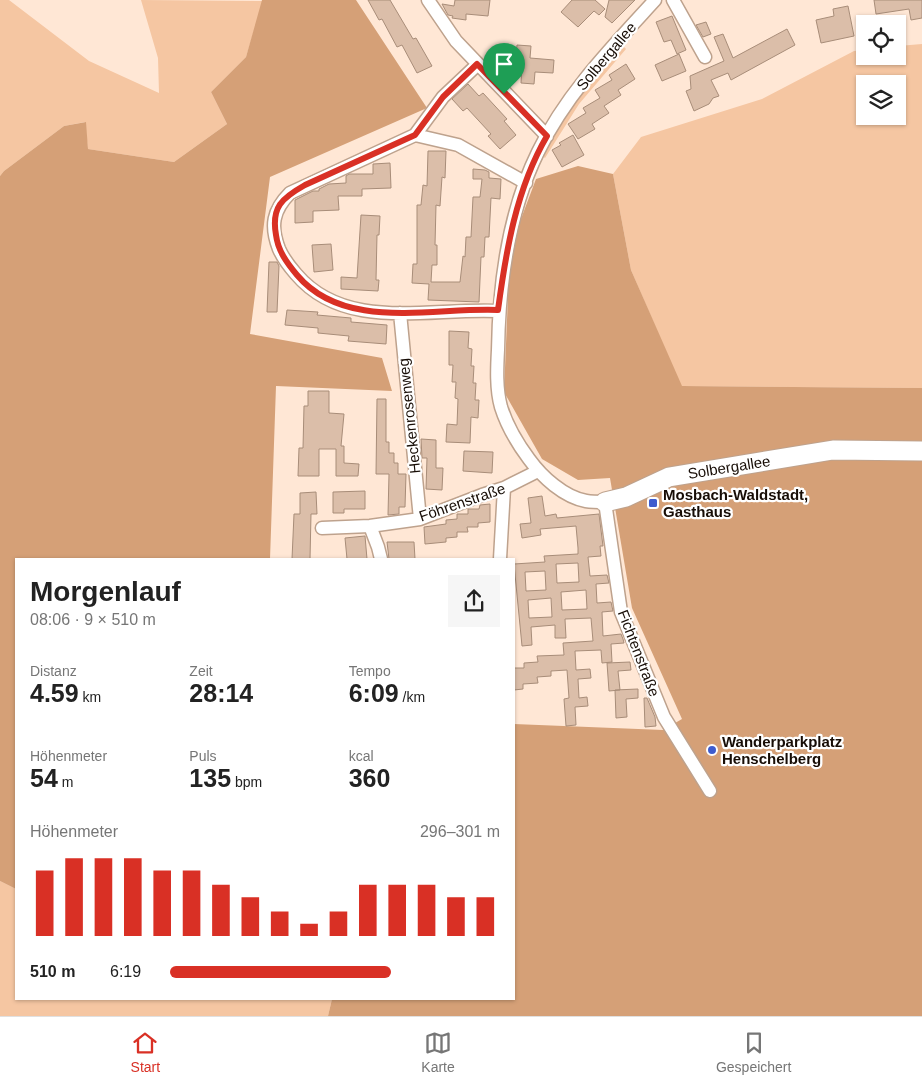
<!DOCTYPE html>
<html lang="de">
<head>
<meta charset="utf-8">
<style>
  body { margin:0; font-family:Helvetica,sans-serif; background:#f6f6f6; color:#222; height:100vh; display:flex; flex-direction:column; font-size:19px; white-space:nowrap }
  * { box-sizing:border-box; margin:0 }
  p { font-size:16px; color:#767676 }
  .icon { flex:none; width:28px; height:28px; fill:none; stroke:currentColor; stroke-width:2; stroke-linecap:round; stroke-linejoin:round }
  .map { position:relative; flex:1; overflow:hidden }
  .side { position:absolute; left:15px; top:558px; width:500px; height:442px; display:flex; flex-direction:column; background:#fff; border-radius:0px; box-shadow:0 1px 4px #0004 }
  .side>* { flex:none }
  .controls { position:absolute; left:856px; top:15px; display:grid; gap:10px }
  .controls a { display:grid; place-items:center; width:50px; height:50px; border-radius:0px; background:#fff; box-shadow:0 1px 4px #0004; font-size:25px }
  .pin { position:absolute; display:grid; place-items:center; width:42px; height:42px; color:#fff; margin:-51px -21px; border-radius:50% 50% 50% 0; rotate:-45deg; box-shadow:0 0 5px #0007 }
  .pin .icon { rotate:45deg }
  .round { display:grid; place-items:center; flex:none; width:52px; height:52px; border-radius:0px; background:#f6f6f6 }
  .head { display:flex; align-items:center; justify-content:space-between; height:85px; padding:0 15px }
  h1 { font-size:28px; font-weight:700; line-height:38px }
  .metrics { display:grid; grid-template-columns:repeat(3,1fr); gap:8px; height:85px; padding:5px 15px }
  .metrics div { display:grid; align-content:center }
  .metrics b { font-size:25px; font-weight:700 }
  .metrics small { font-size:14px; font-weight:400 }
  .metrics p { font-size:14px }
  .chart { height:140px; padding:10px 15px }
  .chart p { display:flex; justify-content:space-between }
  .chart svg { width:100%; height:90px; margin-top:5px; stroke:#d93025; stroke-width:6 }
  ul { padding:0 15px; list-style:none; font-size:16px }
  li { display:grid; grid-template-columns:80px 60px 1fr; align-items:center; height:38px }
  li i { height:12px; border-radius:6px; background:#d93025 }
  .tab-bar { display:flex; justify-content:space-around; align-items:center; height:70px; border-top:1px solid #e0e0e0; background:#fff; font-size:14px; color:#767676 }
  .tab-bar a { display:grid; justify-items:center; gap:2px }
  .tab-bar .selected { color:#d93025 }
  .map>svg:first-child { display:block }
</style>
</head>
<body>
<div class="map">
<svg width="922" height="1016" viewBox="0 0 922 1016">
  <rect width="100%" height="100%" fill="#ffe7d5"/>
  <path fill="#f5c6a2" fill-rule="evenodd" d="M0 0H9L89 61 159 93 158 58 141 0 263 1 246 57 211 92 227 124 174 162 88 149 85 122 64 126 4 171 0 176Z
    M618 41 626 49 579 104 545 158 537 152Z
    M922 44V388L681 386 631 270 613 174 641 137 762 99 854 51 865 50V56H898V46ZM865 84H898V116H865Z
    M0 881 16 889V999H332L328 1016H0Z"/>
  <path fill="#d5a077" d="M262 0H356L427 108 270 177 250 334 382 358 392 391 276 386 270 559H16V889L0 881V176L4 171 64 126 86 122 88 149 174 162 227 124 211 92 246 57Z
    M578 166 613 174 631 270 682 386 922 388V1016H328L332 999H514V724L663 730 682 719 632 608 610 478 578 480 542 459 504 392 510 248 536 179Z"/>
  <path fill="#dbbea9" stroke="#a88d79" fill-rule="evenodd" d="M368 0H390L413 39 416 38 432 66 417 73 402 45 397 47 382 19 379 20Z
    M455 0H490L488 16 466 14V20L452 18 453 16 448 15 442 4 454 6Z
    M572 0H595L605 9 599 15 594 11 578 27 561 12Z
    M609 0H635L612 23 605 17Z
    M874 0H922V18L911 20 909 9 876 14Z
    M848 6 854 36 821 43 816 20 834 16 833 9Z
    M672 16 686 50 677 54 671 40 664 42 656 22Z
    M706 22 711 34 703 37 696 25Z
    M787 29 795 45 731 80 728 73 711 80 719 96 713 98 709 104 694 111 686 91 691 89 690 76 724 61 714 37 723 34 733 58Z
    M517 45 531 46 530 58 554 60 553 73 535 72 534 84 521 83 522 65 515 64Z
    M679 54 686 71 662 81 655 65Z
    M626 64 635 79 618 90 621 95 604 106 609 113 592 124 595 129 578 139 568 124 586 113 583 108 600 98 595 90 612 80 609 75Z
    M468 84 479 96 483 93 507 119 504 121 516 135 500 149 488 136 491 134 467 108 463 111 452 99Z
    M573 135 584 155 562 167 552 150 561 145 559 143Z
    M428 151H446L445 178 442 177 440 206 436 205 435 245H437V265H432L431 282H460L463 256 465 257 466 237H471L473 197H480L482 179H473V169L485 170 489 172V178L501 179 500 199 491 198 489 237H485L484 257H481L479 302 428 300 429 284 412 283 413 264H417V205H421L423 185 427 186Z
    M390 163 391 188 362 189V196H338L339 210 313 211V222L295 223V200L313 191H319V189L329 184 346 183V176L349 174H373V164Z
    M361 215 380 216 379 235H377L376 280H379L378 291 341 289V277L357 278Z
    M331 244 333 270 314 272 312 245Z
    M269 262H277L279 266 277 312H267Z
    M287 310 318 312 317 315 351 318V322L387 325 386 344 348 341 349 336 318 333V328L285 325Z
    M449 331 469 332 468 348 472 349 471 366H474L473 383H476L475 400H479L478 418 471 417 470 443 446 442 447 424 457 425 458 399 455 398 456 382H452L453 365H449Z
    M308 391H329V413L344 414 341 446H344V463L359 464 358 476H336V449H319V476H298L299 448H303L304 406H308Z
    M377 399H386V442H389V453H394V463H398V474H406L405 507H399V514L388 515 389 474H376Z
    M421 439 436 440V468H443L442 490 426 489 427 458H422Z
    M464 451 493 452 492 473 463 471Z
    M365 491V509H344V513H333V492Z
    M316 492 317 514H311L310 559H292L294 514H300V493Z
    M542 496 545 516 556 514 557 518 599 514 603 546H600L601 556 588 557 590 576 607 575 609 583 596 584 597 603 611 602 613 611 602 612 603 636 621 634 623 639 624 643 611 644 612 662 602 663 601 650 575 651 576 670 590 669 591 678 578 679 579 698 587 697 588 706 575 707 576 725 566 726 564 699 569 698 567 670 551 671V676L537 677 538 683 523 684V689L514 690V668H524V663L538 662 537 656 564 655 563 643 593 641 591 618 565 619 566 638H555V625L531 627 532 645 522 646 514 564 545 562 544 556 578 554V548L576 526 540 529 541 535 522 538 520 524 531 523 528 498ZM578 563 579 582 557 583 556 564ZM545 571 546 590 526 591 525 572ZM586 590 587 609 562 610 561 592ZM551 598 552 617 529 618 528 600Z
    M490 504V522L478 523V527H467L468 532H457V537L446 538V542L425 544 424 527 446 524V520L457 519V514H468V509H479L480 505Z
    M365 536 367 559H347L345 538Z
    M387 542H414L415 559H389Z
    M630 662 631 670 618 671 620 690 609 691 607 663Z
    M638 689V698L626 699 627 717 616 718 615 690Z
    M644 698H647L655 717 656 726 645 727Z"/>
  <g fill="none" stroke-linecap="round" stroke-linejoin="round">
    <g stroke="#bea28d" stroke-width="15">
      <path id="street" d="M428 0 456 41 547 136
        M655 0C612 47 566 94 538 152 508 213 499 283 498 350 497 368 496 389 501 407 507 426 517 443 529 459 542 477 564 497 586 501 592 502 599 502 605 502L621 612 664 717 710 791
        M673 0 705 57
        M415 135 443 97 477 65
        M498 311C431 307 346 333 296 274 289 266 283 258 279 249 270 226 273 210 290 193L415 135 458 145 526 183
        M400 313 420 519
        M370 526 378 547 381 559
        M322 528 370 526 420 519 482 495 504 488 538 471
        M500 559 504 488"/>
    </g>
    <g stroke="#bea28d" stroke-width="21">
      <path id="secondary" d="M605 502 626 497 669 477 833 450 922 451"/>
    </g>
    <use href="#street" stroke="#fff" stroke-width="12"/>
    <use href="#secondary" stroke="#fff" stroke-width="19"/>
  </g>
  <g fill="none" stroke-linecap="round" stroke-linejoin="round">
    <g stroke="#fff" stroke-width="10">
      <path id="route" d="M477 64 547 136C516 189 506 251 498 310 433 307 345 332 297 275 287 263 278 251 276 235 271 207 282 198 305 185L415 135 443 97Z"/>
    </g>
    <use href="#route" stroke="#d93025" stroke-width="6"/>
  </g>
  <g fill="#3e5cce" stroke="#fff" stroke-width="2">
    <rect x="648" y="498" width="10" height="10" rx="2.5"/>
    <circle cx="712" cy="750" r="5"/>
  </g>
  <g text-anchor="middle" dominant-baseline="central" stroke-width="4.5" stroke-linejoin="round" paint-order="stroke">
    <g font-size="15" fill="#170d06" stroke="#fff">
      <text transform="translate(606 56) rotate(-50)">Solbergallee</text>
      <text transform="translate(409 416) rotate(-96)">Heckenrosenweg</text>
      <text transform="translate(729 467) rotate(-9)">Solbergallee</text>
      <text transform="translate(462 502) rotate(-19)">Föhrenstraße</text>
      <text transform="translate(639 653) rotate(69)">Fichtenstraße</text>
    </g>
    <g font-size="15" font-weight="bold" fill="#170d06" stroke="#fff" text-anchor="start">
      <text x="663" y="494">Mosbach-Waldstadt,<tspan x="663" dy="17">Gasthaus</tspan></text>
      <text x="722" y="741">Wanderparkplatz<tspan x="722" dy="17">Henschelberg</tspan></text>
    </g>
  </g>
</svg>
<div class="controls">
<a><svg class="icon" aria-label="locate" viewBox="0 0 24 24"><circle cx="12" cy="12" r="6"/><path d="M12 2v4M12 18v4M2 12h4M18 12h4"/></svg></a>
<a><svg class="icon" aria-label="layers" viewBox="0 0 24 24"><path d="M12 4l9 5-9 5-9-5zM3 14l9 5 9-5"/></svg></a>
</div>
<div class="pin" style="left:504px;top:94px;background:#1e9e55"><svg class="icon" aria-label="arrive" viewBox="0 0 24 24"><path d="M6 21V4h12l-3 4 3 4H6"/></svg></div>
<section class="side">
<div class="head"><div><h1>Morgenlauf</h1><p>08:06 · 9 × 510 m</p></div><a class="round"><svg class="icon" aria-label="share" viewBox="0 0 24 24"><path d="M12 15V3M7 8l5-5 5 5M5 13v7h14v-7"/></svg></a></div>
<div class="metrics">
<div><p>Distanz</p><b>4.59<small> km</small></b></div>
<div><p>Zeit</p><b>28:14</b></div>
<div><p>Tempo</p><b>6:09<small> /km</small></b></div>
</div>
<div class="metrics">
<div><p>Höhenmeter</p><b>54<small> m</small></b></div>
<div><p>Puls</p><b>135<small> bpm</small></b></div>
<div><p>kcal</p><b>360</b></div>
</div>
<div class="chart"><p><span>Höhenmeter</span>296–301 m</p>
<svg viewBox="0 0 160 44" preserveAspectRatio="none"><path d="M5 44V12M15 44V6M25 44V6M35 44V6M45 44V12M55 44V12M65 44V19M75 44V25M85 44V32M95 44V38M105 44V32M115 44V19M125 44V19M135 44V19M145 44V25M155 44V25"/></svg>
</div>
<ul>
<li><b>510 m</b>6:19<i style="width:67%"></i></li>
</ul>
</section>
</div>
<nav class="tab-bar">
<a class="selected"><svg class="icon" aria-label="home" viewBox="0 0 24 24"><path d="M3 11l9-7 9 7M6 9v11h12V9"/></svg>Start</a>
<a><svg class="icon" aria-label="map" viewBox="0 0 24 24"><path d="M3 6l6-2 6 2 6-2v14l-6 2-6-2-6 2zM9 4v14M15 6v14"/></svg>Karte</a>
<a><svg class="icon" aria-label="saved" viewBox="0 0 24 24"><path d="M7 4h10v16l-5-4-5 4z"/></svg>Gespeichert</a>
</nav>
</body>
</html>
